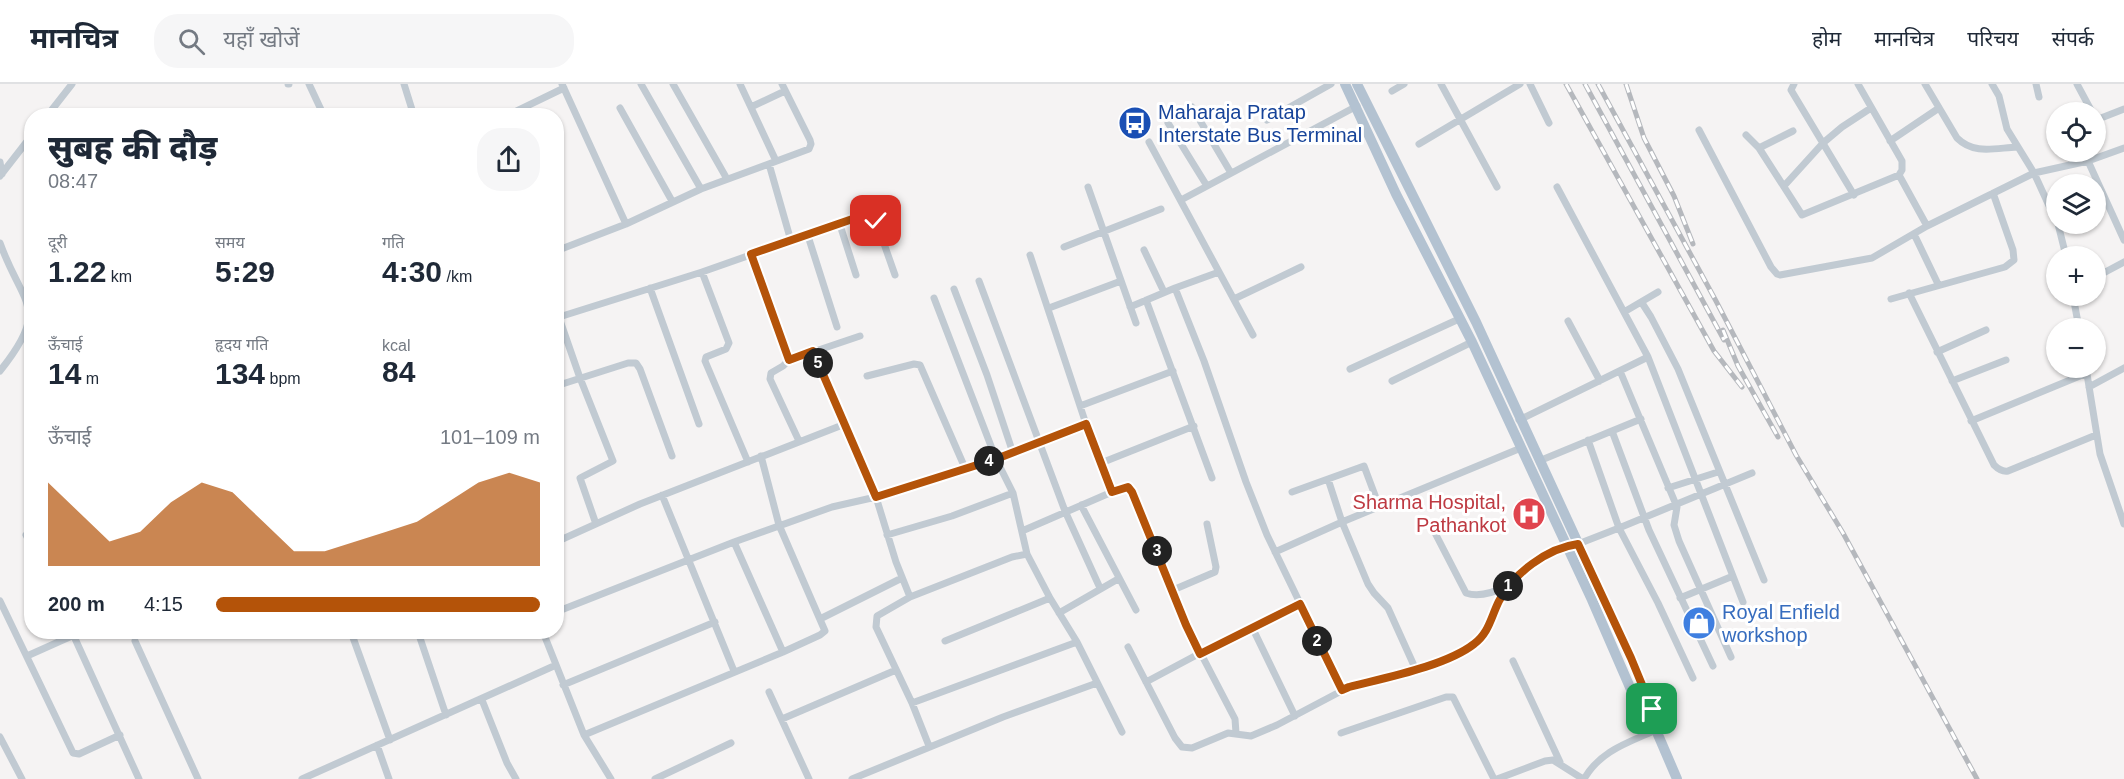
<!DOCTYPE html>
<html lang="hi">
<head>
<meta charset="utf-8">
<style>
  body { margin:0; font-family:Helvetica,"Noto Sans Devanagari",sans-serif; background:#f6f6f7; color:#1f2937; height:100vh; display:flex; flex-direction:column; font-size:22px; white-space:nowrap }
  * { box-sizing:border-box; margin:0 }
  p { font-size:20px; color:#747a83 }
  .icon { flex:none; width:33px; height:33px; fill:none; stroke:currentColor; stroke-width:2; stroke-linecap:round; stroke-linejoin:round }
  .map { position:relative; flex:1; overflow:hidden }
  .side { position:absolute; left:24px; top:24px; width:540px; height:531px; display:flex; flex-direction:column; background:#fff; border-radius:24px; box-shadow:0 2px 4px #0004 }
  .side>* { flex:none }
  .fabs { position:absolute; left:2046px; top:18px; display:grid; gap:12px }
  .fabs a { display:grid; place-items:center; width:60px; height:60px; border-radius:50%; background:#fff; box-shadow:0 2px 4px #0004; font-size:30px }
  .pin { position:absolute; display:grid; place-items:center; width:51px; height:51px; color:#fff; margin:-26px; border-radius:12px; box-shadow:0 3px 9px #0006 }
  .km { position:absolute; width:30px; height:30px; margin:-15px; border-radius:50%; background:#222; color:#fff; font-size:16px; line-height:30px; text-align:center }
  .round { display:grid; place-items:center; flex:none; width:63px; height:63px; border-radius:24px; background:#f6f6f7 }
  .head { display:flex; align-items:center; justify-content:space-between; height:102px; padding:0 24px }
  h1 { font-size:33px; font-weight:800; line-height:45px }
  .stats { display:grid; grid-template-columns:repeat(3,1fr); gap:9px; height:102px; padding:6px 24px }
  .stats div { display:grid; align-content:center }
  .stats b { font-size:30px; font-weight:800 }
  .stats small { font-size:16px; font-weight:400 }
  .stats p { font-size:16px }
  .chart { height:168px; padding:12px 24px }
  .chart p { display:flex; justify-content:space-between }
  .chart svg { width:100%; height:108px; margin-top:6px; fill:#b45309; opacity:.7 }
  ul { padding:0 24px; list-style:none; font-size:20px }
  li { display:grid; grid-template-columns:96px 72px 1fr; align-items:center; height:45px }
  li i { height:15px; border-radius:8px; background:#b45309 }
  header { display:flex; align-items:center; gap:36px; box-sizing:border-box; height:84px; padding:0 30px; background:#fff; border-bottom:2px solid #e0e1e3 }
  header strong { font-size:28px }
  nav { display:flex; gap:33px; margin-inline-start:auto; font-size:21px }
  .search { width:420px; height:54px; background:#f6f6f7; display:flex; align-items:center; gap:15px; box-sizing:border-box; padding:0 21px; border-radius:24px; color:#747a83; font-size:22px }
  .map>svg:first-child { display:block }
</style>
</head>
<body>
<header>
<strong>मानचित्र</strong>
<div class="search"><svg class="icon" aria-label="search" viewBox="0 0 24 24"><circle cx="10" cy="10" r="6"/><path d="M15 15l6 6"/></svg>यहाँ खोजें</div>
<nav><a>होम</a><a>मानचित्र</a><a>परिचय</a><a>संपर्क</a></nav>
</header>
<div class="map">
<svg width="2124" height="695" viewBox="0 0 2124 695">
  <rect width="100%" height="100%" fill="#f5f3f3"/>
  <g fill="none" stroke-linecap="round" stroke-linejoin="round">
    <path stroke="#c1cad2" stroke-width="7" d="M288 0H289
      M309 0 324 32
      M404 0 414 32
      M562 0 626 140
      M641 0 701 105
      M673 0 727 95
      M740 0 776 77
      M1441 0 1497 103
      M1530 0 1549 39
      M1794 0 1791 6 1854 111
      M1925 0 1957 54C1974 71 1995 64 2017 63
      M1992 0 1999 12 2007 45 2034 89 2056 137
      M2036 0 2039 13
      M2077 0 2092 28
      M1392 7 1404 0
      M751 23 785 7
      M1192 23 1231 89
      M620 24 672 117
      M47 32 72 0
      M360 32 369 29
      M506 32 564 4
      M1267 36 1331 0
      M2096 36 2124 25
      M1168 39 1207 102
      M1699 46 1771 183 1777 190 1780 191 1872 174 1927 142 2034 89 2088 77 2124 64
      M1746 51 1759 64 1802 131 1899 91 1902 86V77L1858 0
      M1890 57 1939 24
      M1149 58 1253 251
      M1419 60 1520 0
      M1759 64 1793 47
      M2088 77 2124 156
      M0 78 2 90
      M769 80 791 157
      M1899 91 1927 142
      M0 92 32 51
      M1784 102 1823 59 1842 43 1871 24
      M1088 103 1136 239
      M1557 103 1648 273 1743 518
      M1181 116 1357 22
      M2058 140 2066 172
      M840 141 856 191
      M1914 150 1938 200
      M808 152 837 243
      M0 159C23 223 51 223 0 287
      M1064 163 1161 125
      M1144 166 1164 208
      M556 167 626 140 701 105 809 65 811 60 810 56 782 0
      M751 170 789 276 783 282 771 289 770 295 799 357
      M1030 171 1086 340 1101 379 1194 342
      M702 188 729 259 726 265 706 273 705 277 748 378
      M2096 193 2124 178
      M979 197 1065 427 1100 504
      M650 204 699 340
      M1175 204 1219 188
      M954 205 987 291 1013 369
      M1909 209 1994 381C1998 385 2002 388 2008 387L2096 351
      M2073 212 2079 244
      M934 214 996 375 1013 409 1027 470 1050 514 1077 558 1122 648
      M1234 215 1301 183
      M1891 215 2005 183 2014 176 2013 166 1993 109
      M1146 216 1212 394
      M1642 219 1651 233 1678 285 1764 496
      M1130 223 1175 204 1204 277 1246 398 1267 451 1342 606
      M1049 224 1121 197
      M556 225 580 294 613 377 580 394 596 440
      M1624 228 1658 208
      M556 234 702 188 867 130 873 131 876 137 895 191
      M1568 237 1600 297
      M813 267 876 413 896 478 910 513
      M1937 268 1986 246
      M789 276 860 252
      M2086 284 2100 370 2124 440
      M1350 285 1459 235
      M1620 287 1677 423 1674 441 1679 457 1731 573
      M867 292 914 280 920 281 965 384
      M1392 297 1472 258
      M1952 297 2006 276
      M556 302 628 279H636L640 285 672 372
      M2089 303 2124 284
      M1080 322 1173 287
      M1519 336 1648 273
      M1971 337 2087 289
      M1612 347 1649 446 1713 582
      M1588 356 1619 444 1658 519 1693 594
      M761 372 779 441 825 547 820 551 783 568
      M1539 377 1641 335
      M1328 395 1342 438 1368 500 1374 509 1388 524 1416 586
      M1668 404 1718 388
      M1112 408 1129 403 1132 408 1186 541 1235 635 1236 649
      M1292 408 1364 382 1379 422
      M662 411 734 587
      M1081 421 1136 526
      M1022 447 1112 408 1101 379
      M1434 447 1466 509C1480 514 1495 508 1507 502
      M26 451 32 463
      M887 451 952 432 1013 409
      M556 458 640 420 845 340
      M734 458 832 423 876 413 996 375 1086 340
      M1275 468 1342 438 1521 364
      M1173 506 1215 488 1216 483 1207 440
      M1680 514 1733 492
      M0 517 73 669 79 670 120 651
      M556 528 734 458 783 568 584 651
      M1059 529 1118 495
      M820 535 902 494
      M1252 543 1295 632
      M72 548 139 695
      M351 548 390 656
      M418 548 446 631
      M543 548 584 651 611 695
      M135 557 198 695
      M945 557 1050 514
      M1128 563 1175 654 1182 663 1192 664 1228 649 1251 652 1277 641 1349 603 1416 586 1464 567 1484 551 1507 502 1539 476 1566 461 1578 460 1619 444 1752 389
      M27 572 74 551
      M1513 577 1560 678
      M1146 598 1236 550 1300 520
      M563 601 715 538
      M769 608 809 695
      M482 616 507 679 516 695
      M912 619 1077 558
      M782 635 896 586
      M1341 649 1446 613H1453L1494 695
      M0 653 22 695
      M377 661 389 695
      M929 662 912 619 876 543 877 532 910 513 1012 473 1027 470
      M302 695 556 581
      M655 695 731 659
      M852 695 1003 633 1097 599
      M1497 695 1545 677 1553 676 1583 695
      M1584 695C1600 667 1627 659 1656 646"/>
    <path stroke="#b3c2d1" stroke-width="10" d="M1345 0 1396 110 1472 258 1592 516 1642 631 1655 646
      M1357 0 1476 238 1631 574 1652 625 1656 646 1677 695"/>
    <g stroke="#b5b8bd" stroke-width="5">
      <path id="rail" d="M1566 0 1714 267 1742 303
        M1585 0 1724 256
        M1598 0 1716 217 1796 371 1843 449 1977 695
        M1626 0 1644 54 1674 112 1693 160
        M1723 246 1738 282 1778 353"/>
    </g>
    <use href="#rail" stroke="#fff" stroke-width="3" stroke-dasharray="9" stroke-linecap="butt"/>
  </g>
  <g fill="none" stroke-linecap="round" stroke-linejoin="round">
    <g stroke="#fff" stroke-width="12">
      <path id="route" d="M876 137 873 131 867 130 751 170 789 276 813 267 876 413 996 375 1086 340 1112 408 1128 403 1132 408 1186 541 1200 570 1300 520 1342 606 1349 603C1384 594 1446 582 1474 560 1489 549 1491 533 1499 517 1513 490 1547 464 1578 460L1631 574 1652 625"/>
    </g>
    <use href="#route" stroke="#b45309" stroke-width="8"/>
  </g>
  <defs>
    <g id="bus-disc" transform="scale(1.725)"><circle r="9.5" fill="#1a4fb4" stroke="#fff"/><path d="M-5-6H5V4H4V6H2V4H-2V6H-4V4H-5ZM-3.5-4V0h7V-4ZM-3.5 1.2v1.5H-2V1.2ZM2 1.2v1.5H3.5V1.2Z" fill="#fff"/></g>
    <g id="hospital-disc" transform="scale(1.725)"><circle r="9.5" fill="#e0444e" stroke="#fff"/><path d="M-5-5h3v3.5h4V-5h3V5h-3V1.5h-4V5h-3Z" fill="#fff"/></g>
    <g id="shop-disc" transform="scale(1.725)"><circle r="9.5" fill="#3f7fe0" stroke="#fff"/><path d="M-5-2.5h2.3a2.7 3.5 0 0 1 5.4 0H5L5.5 6h-11ZM-1.5-2.5h3a1.5 2.3 0 0 0-3 0Z" fill="#fff"/></g>
  </defs>
  <g fill-rule="evenodd">
    <use href="#bus-disc" x="1135" y="39"/>
    <use href="#hospital-disc" x="1529" y="430"/>
    <use href="#shop-disc" x="1699" y="539"/>
  </g>
  <g text-anchor="middle" dominant-baseline="central" stroke-width="6" stroke-linejoin="round" paint-order="stroke">
    <g font-size="20" fill="#164399" stroke="#fff" text-anchor="start">
      <text x="1158" y="28">Maharaja Pratap<tspan x="1158" dy="23">Interstate Bus Terminal</tspan></text>
    </g>
    <g font-size="20" fill="#be3a42" stroke="#fff" text-anchor="end">
      <text x="1506" y="418">Sharma Hospital,<tspan x="1506" dy="23">Pathankot</tspan></text>
    </g>
    <g font-size="20" fill="#366cbe" stroke="#fff" text-anchor="start">
      <text x="1722" y="528">Royal Enfield<tspan x="1722" dy="23">workshop</tspan></text>
    </g>
  </g>
</svg>
<div class="fabs">
<a><svg class="icon" aria-label="locate" viewBox="0 0 24 24"><circle cx="12" cy="12" r="6"/><path d="M12 2v4M12 18v4M2 12h4M18 12h4"/></svg></a>
<a><svg class="icon" aria-label="layers" viewBox="0 0 24 24"><path d="M12 4l9 5-9 5-9-5zM3 14l9 5 9-5"/></svg></a>
<a>+</a>
<a>−</a>
</div>
<div class="pin" style="left:1652px;top:625px;background:#1e9e55"><svg class="icon" aria-label="arrive" viewBox="0 0 24 24"><path d="M6 21V4h12l-3 4 3 4H6"/></svg></div>
<div class="pin" style="left:876px;top:137px;background:#d93025"><svg class="icon" aria-label="check" viewBox="0 0 24 24"><path d="M5 12l5 5 9-10"/></svg></div>
<b class="km" style="left:1508px;top:502px">1</b>
<b class="km" style="left:1317px;top:557px">2</b>
<b class="km" style="left:1157px;top:467px">3</b>
<b class="km" style="left:989px;top:377px">4</b>
<b class="km" style="left:818px;top:279px">5</b>
<section class="side">
<div class="head"><div><h1>सुबह की दौड़</h1><p>08:47</p></div><a class="round"><svg class="icon" aria-label="share" viewBox="0 0 24 24"><path d="M12 15V3M7 8l5-5 5 5M5 13v7h14v-7"/></svg></a></div>
<div class="stats">
<div><p>दूरी</p><b>1.22<small> km</small></b></div>
<div><p>समय</p><b>5:29</b></div>
<div><p>गति</p><b>4:30<small> /km</small></b></div>
</div>
<div class="stats">
<div><p>ऊँचाई</p><b>14<small> m</small></b></div>
<div><p>हृदय गति</p><b>134<small> bpm</small></b></div>
<div><p>kcal</p><b>84</b></div>
</div>
<div class="chart"><p><span>ऊँचाई</span>101–109 m</p>
<svg viewBox="0 0 160 44" preserveAspectRatio="none"><path d="M0 44V10L10 22L20 34L30 30L40 18L50 10L60 14L70 26L80 38L90 38L100 34L110 30L120 26L130 18L140 10L150 6L160 10V44z"/></svg>
</div>
<ul>
<li><b>200 m</b>4:15<i style="width:100%"></i></li>
</ul>
</section>
</div>
</body>
</html>
